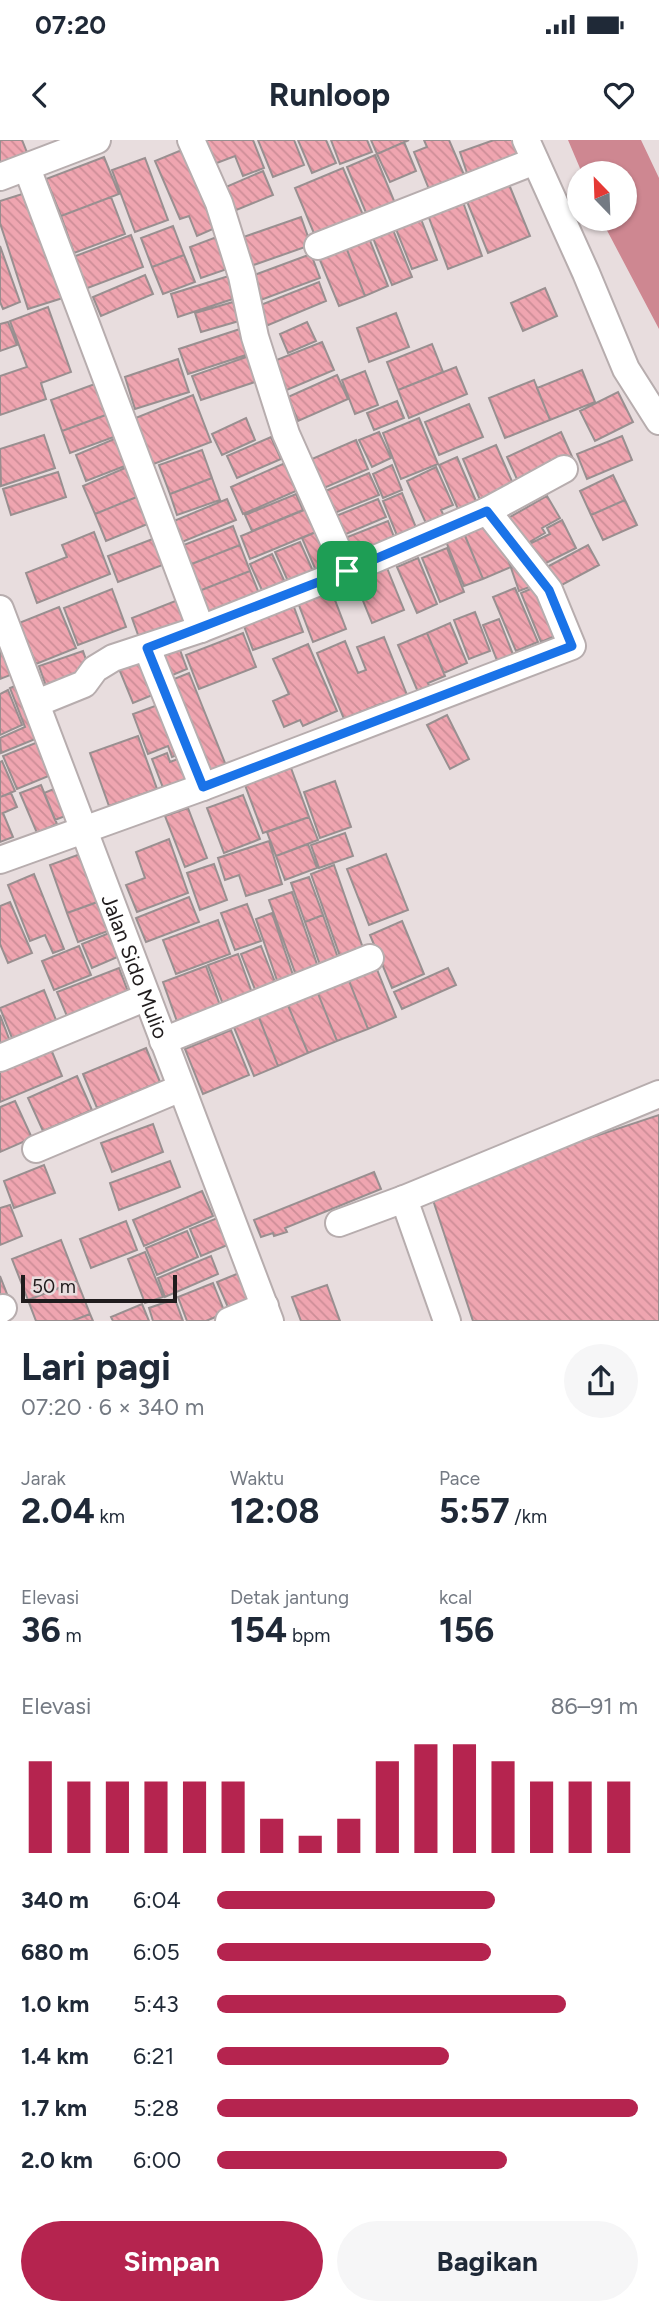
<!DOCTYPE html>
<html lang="id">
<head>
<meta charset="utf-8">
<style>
  body { margin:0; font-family:Figtree,sans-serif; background:#f6f6f7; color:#1f2937; height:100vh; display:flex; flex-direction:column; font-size:26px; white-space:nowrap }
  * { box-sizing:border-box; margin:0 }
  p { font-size:23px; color:#747a83 }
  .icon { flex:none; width:38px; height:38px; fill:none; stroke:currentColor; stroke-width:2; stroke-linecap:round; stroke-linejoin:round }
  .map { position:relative; height:1181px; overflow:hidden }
  .drawer { display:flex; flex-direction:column; background:#fff; flex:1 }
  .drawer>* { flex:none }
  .needle { width:46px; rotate:337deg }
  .fabs { position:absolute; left:567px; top:21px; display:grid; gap:14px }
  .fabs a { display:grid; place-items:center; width:70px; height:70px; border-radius:50%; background:#fff; box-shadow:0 2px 5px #0004; font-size:35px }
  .scale { position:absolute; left:21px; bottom:18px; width:156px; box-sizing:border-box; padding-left:7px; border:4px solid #201c1d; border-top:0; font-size:19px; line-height:24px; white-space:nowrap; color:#201c1d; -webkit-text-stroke:5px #e8ddde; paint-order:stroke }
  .pin { position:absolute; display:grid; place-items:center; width:60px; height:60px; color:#fff; margin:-30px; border-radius:14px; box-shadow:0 4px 10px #0006 }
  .round { display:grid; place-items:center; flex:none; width:74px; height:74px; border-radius:37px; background:#f6f6f7 }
  .headline { display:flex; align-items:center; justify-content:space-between; height:119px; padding:0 21px }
  h1 { font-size:38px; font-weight:700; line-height:52px }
  .figures { display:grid; grid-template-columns:repeat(3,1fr); gap:10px; height:119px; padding:7px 21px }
  .figures div { display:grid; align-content:center }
  .figures b { font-size:35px; font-weight:700 }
  .figures small { font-size:19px; font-weight:400 }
  .figures p { font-size:19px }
  .chart { height:196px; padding:14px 21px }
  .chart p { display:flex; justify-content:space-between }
  .chart svg { width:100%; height:126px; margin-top:7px; stroke:#b5244f; stroke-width:6 }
  .button { display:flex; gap:14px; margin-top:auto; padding:14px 21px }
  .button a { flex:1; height:80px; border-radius:42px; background:#b5244f; color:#fff; font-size:28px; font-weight:700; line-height:80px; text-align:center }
  .button a+a { background:#f6f6f7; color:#1f2937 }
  ul { padding:0 21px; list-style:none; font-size:23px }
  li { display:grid; grid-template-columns:112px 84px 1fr; align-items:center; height:52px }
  li i { height:18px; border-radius:9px; background:#b5244f }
  .status { display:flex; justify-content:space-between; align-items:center; height:49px; padding:0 35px; background:#fff; direction:ltr }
  .status svg { height:19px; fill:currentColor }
  header { display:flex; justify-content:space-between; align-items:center; height:91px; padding:0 21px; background:#fff; font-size:32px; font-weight:700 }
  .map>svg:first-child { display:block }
</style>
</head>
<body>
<div class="status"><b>07:20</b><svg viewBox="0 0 49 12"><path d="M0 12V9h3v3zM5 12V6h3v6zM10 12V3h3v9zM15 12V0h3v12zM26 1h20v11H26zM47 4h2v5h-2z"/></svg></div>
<header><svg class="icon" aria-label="back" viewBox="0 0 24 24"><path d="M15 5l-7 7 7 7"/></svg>Runloop<svg class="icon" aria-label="heart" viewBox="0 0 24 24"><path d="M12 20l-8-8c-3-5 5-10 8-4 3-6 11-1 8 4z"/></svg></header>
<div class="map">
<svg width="659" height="1181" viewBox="0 0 659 1181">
  <defs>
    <pattern id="building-back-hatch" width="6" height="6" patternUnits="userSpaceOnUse" patternTransform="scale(1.75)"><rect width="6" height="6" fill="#efa5b0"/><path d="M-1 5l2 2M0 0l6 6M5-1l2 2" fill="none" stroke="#cd8d97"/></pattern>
  </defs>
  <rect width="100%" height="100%" fill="#e8ddde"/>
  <path fill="#ce8791" d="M568 0H641L659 38V189L601 79H625V33H582Z"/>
  <path fill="url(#building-back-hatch)" stroke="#998f90" stroke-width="2" d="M0 0H22L28 15 0 27Z
    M199 0H253L264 28 243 36 235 16 209 26Z
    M258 0H294L304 25 273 37Z
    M298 0H326L336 23 312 33Z
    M331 0H367L372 12 340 24Z
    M371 0H409L377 14Z
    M424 0H449L468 44 433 59 414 12 427 7Z
    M494 0H515L523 24 470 42 460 12Z
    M404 2 416 31 390 42 377 14Z
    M189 7 222 85 197 96 189 76 180 79 155 21Z
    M375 15 397 68 369 80 347 27Z
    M104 17 119 54 61 76 46 39Z
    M145 18 168 80 135 92 112 30Z
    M343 28 366 82 318 103 295 48Z
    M263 31 273 55 229 73 219 50Z
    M508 42 530 96 488 113 466 59Z
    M35 50 69 156 28 169 0 83V61Z
    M111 57 125 94 74 113 61 76Z
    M463 62 482 116 448 129 428 75Z
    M419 74 437 120 412 129 394 84Z
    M301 77 311 105 245 128 235 100Z
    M391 85 412 137 392 145 371 93Z
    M173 86 184 115 152 127 141 98Z
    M367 93 388 146 365 156 344 102Z
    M131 95 143 127 85 149 73 117Z
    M222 95 233 127 201 138 190 107Z
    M344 102 365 156 339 166 317 113Z
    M0 106 20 162 3 169 0 162Z
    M311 114 320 138 258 161 249 137Z
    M184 115 195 142 163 154 152 127Z
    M145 135 153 154 101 176 93 157Z
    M232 135 239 157 178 177 171 154Z
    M319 142 326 161 266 186 258 166Z
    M545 148 557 176 523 191 511 163Z
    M233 162 239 181 201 192 195 173Z
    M48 167 71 232 41 243 46 259 0 275V236L27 227 10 181Z
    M396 173 409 207 369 222 357 188Z
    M8 182 17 205 0 211V184Z
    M307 182 316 201 288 213 280 194Z
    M243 188 252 213 188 234 179 209Z
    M322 202 334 230 282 252 269 223Z
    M432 204 443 232 398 250 387 222Z
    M252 215 261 240 201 260 192 236Z
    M178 219 189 252 135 269 125 237Z
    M456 227 467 254 409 278 398 250Z
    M582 230 595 262 550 280 537 248Z
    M365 231 378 265 355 274 342 240Z
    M337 235 348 259 298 281 288 257Z
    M534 240 550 280 505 298 489 258Z
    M103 241 114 272 62 291 51 260Z
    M618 252 633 282 595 301 580 271Z
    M193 255 211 302 151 325 133 279Z
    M397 261 404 278 374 290 367 273Z
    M469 264 483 297 439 315 425 282Z
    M114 272 122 294 70 313 62 291Z
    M246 278 255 300 222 315 212 294Z
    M419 278 438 324 401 339 383 293Z
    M379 292 391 318 372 327 359 300Z
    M561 292 574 321 520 346 507 317Z
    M44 295 55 328 1 346 0 309Z
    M622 296 632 320 587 339 577 314Z
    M119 297 130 324 86 341 76 315Z
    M271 297 281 319 237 338 227 316Z
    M356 300 368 329 317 351 305 322Z
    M496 305 514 346 480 360 463 319Z
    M202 310 212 338 170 354 159 325Z
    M457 317 479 368 461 376 439 325Z
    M285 323 296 351 243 374 231 347Z
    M132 325 144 354 95 374 83 346Z
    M392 325 402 350 383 358 373 334Z
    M436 327 453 365 441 370 447 382 429 390 407 341Z
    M58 332 66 357 11 375 3 349Z
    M369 333 379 355 327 376 318 354Z
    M613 335 625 360 591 375 580 351Z
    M212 338 220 360 177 375 170 354Z
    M402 353 419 395 400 403 383 361Z
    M144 354 155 381 106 401 95 374Z
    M296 354 303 370 252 391 245 375Z
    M547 356 560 378 542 388 545 393 519 408 503 381Z
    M227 359 236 380 177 404 169 383Z
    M378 359 386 377 339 397 331 378Z
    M625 360 637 385 603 400 591 375Z
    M314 366 323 389 250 419 241 396Z
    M492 380 511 427 483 439 463 391Z
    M562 380 576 408 536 428 525 406 550 394 547 388Z
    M388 381 397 405 355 422 345 398Z
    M233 386 240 405 189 425 181 406Z
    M323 389 338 425 317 433 302 398Z
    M463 391 483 439 464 446 445 399Z
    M94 392 110 434 37 463 26 433 67 417 62 405Z
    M163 395 173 421 118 442 108 416Z
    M300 402 316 438 291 448 275 412Z
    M240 405 250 431 199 451 189 425Z
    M588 405 599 425 558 447 547 427Z
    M447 408 464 452 440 462 422 418Z
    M272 414 288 449 266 459 250 424Z
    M418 418 437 464 417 473 397 427Z
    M385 423 404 470 372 483 353 436Z
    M526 423 535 445 519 451 511 428Z
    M250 431 262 461 210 481 199 451Z
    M540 445 560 494 541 502 521 453Z
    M330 447 346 489 313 502 297 460Z
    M515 448 538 502 516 511 493 457Z
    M112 449 126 487 78 505 64 468Z
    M183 458 192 483 141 503 132 478Z
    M291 459 303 492 253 510 241 478Z
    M59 467 76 508 36 524 19 483Z
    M475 472 490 511 469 519 454 480Z
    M499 479 514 517 498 523 483 485Z
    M450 483 467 523 444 533 427 493Z
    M243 493 256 527 199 549 186 515Z
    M427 493 445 536 428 543 433 554 421 559 398 505Z
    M384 497 409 560 382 571 380 564 344 579 317 513 345 501 358 533 366 530 357 507Z
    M177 502 187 529 163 539 152 513Z
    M308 504 337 571 303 586 300 580 284 587 273 561 289 554 273 519Z
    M10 508 18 532 0 539V512Z
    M83 511 91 534 47 549 39 526Z
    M145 513 160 552 133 563 117 524Z
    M189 533 229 633 204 643 164 543Z
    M24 542 45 595 1 613 0 598 25 587 10 548Z
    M8 550 22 585 0 595V554Z
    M166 562 185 612 172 617 168 606 148 614 133 574Z
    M447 575 469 619 450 629 427 585Z
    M138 596 157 649 109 666 90 613Z
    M38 602 51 635 17 649 3 616Z
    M167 613 170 622 186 616 196 641 165 653 152 619Z
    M2 621 15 651 0 657V622Z
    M291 628 309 677 263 693 245 645Z
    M335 641 351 687 320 698 304 652Z
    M41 645 57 684 37 693 20 653Z
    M61 646 73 673 55 680 44 653Z
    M11 653 17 667 3 673 13 697 0 702V657Z
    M243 655 260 699 224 713 207 668Z
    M188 668 207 718 185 727 165 676Z
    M309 677 318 700 276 716 267 692Z
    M345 693 353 716 319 728 311 705Z
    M169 699 188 753 137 772 126 745 145 738 136 712Z
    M269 701 282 744 246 756 239 735 225 740 218 718Z
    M308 704 317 728 285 740 276 716Z
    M83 713 100 761 67 773 50 725Z
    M386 714 408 770 369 785 347 729Z
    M214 724 227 760 200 770 187 733Z
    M334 725 365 814 342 822 311 734Z
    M34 734 64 809 53 813 45 795 30 801 8 745Z
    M309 737 323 775 305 782 291 743Z
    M292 752 320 833 298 841 269 760Z
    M189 757 199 782 146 802 136 778Z
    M109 758 119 787 78 802 67 773Z
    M10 762 32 813 8 823 0 804V766Z
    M247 764 261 801 235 810 221 773Z
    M272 773 296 844 280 849 256 779Z
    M323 775 338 818 320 825 305 782Z
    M218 780 230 814 176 834 163 800Z
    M402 781 424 834 392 848 370 795Z
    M119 789 129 812 92 828 82 804Z
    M79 806 91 835 54 850 42 821Z
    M261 806 278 850 258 857 241 814Z
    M238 814 255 861 226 872 208 825Z
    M206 826 223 874 180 890 163 842Z
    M376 827 396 877 368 889 348 838Z
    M119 828 130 857 69 881 57 852Z
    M448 828 456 845 402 869 394 852Z
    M348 838 368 889 337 901 317 851Z
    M44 850 58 885 14 903 0 868Z
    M317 851 337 901 308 913 287 863Z
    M287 863 308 913 278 926 258 875Z
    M0 875 11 904 0 908Z
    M258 875 278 926 254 936 233 885Z
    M231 890 249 935 203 954 185 909Z
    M48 902 62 936 0 962V922Z
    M146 908 160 942 97 968 83 934Z
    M77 936 92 970 43 991 28 958Z
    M15 961 32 998 0 1012V967Z
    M659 975V1181H473L430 1051Z
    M153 984 163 1012 112 1032 101 1003Z
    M170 1021 180 1047 119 1070 110 1043Z
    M44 1025 55 1053 14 1068 4 1041Z
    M374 1032 381 1049 285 1088 287 1092 274 1096 273 1093 261 1097 254 1080Z
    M202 1051 213 1076 144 1106 133 1080Z
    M10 1065 22 1096 0 1105V1068Z
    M220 1077 230 1104 201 1116 190 1089Z
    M126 1081 137 1110 91 1128 80 1099Z
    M187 1091 198 1117 157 1135 146 1108Z
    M61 1100 77 1141 28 1160 12 1119Z
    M145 1112 163 1157 145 1163 128 1119Z
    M211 1116 218 1134 165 1157 158 1138Z
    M244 1131 257 1161 230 1172 217 1142Z
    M0 1136 7 1154 0 1157Z
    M77 1141 90 1174 72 1181H36L28 1160Z
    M213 1143 225 1173 206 1181H187L178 1157Z
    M327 1145 340 1181H301L292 1157Z
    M175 1159 183 1181H153L149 1168Z
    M142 1164 149 1181H113L111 1177Z
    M90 1174 93 1181H72Z"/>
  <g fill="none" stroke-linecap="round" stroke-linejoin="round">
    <g stroke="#b7adae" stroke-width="30">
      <g id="minor">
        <path d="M191 0 219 63 242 136 255 197 286 294 347 431"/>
        <path d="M526 0 586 133 626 229 659 281"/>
        <path d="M27 28 201 489"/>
        <path d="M0 37 97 0"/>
        <path d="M318 106 535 21"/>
        <path d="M487 371 564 329"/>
        <path id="s1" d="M0 469 270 1181"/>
        <path d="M147 508 203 647"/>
        <path d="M0 720 203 647 572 506 549 450 487 371 347 431 201 489 113 518 95 529 84 544 37 563"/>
        <path d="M163 901 370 818"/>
        <path d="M0 918 147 857"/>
        <path d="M36 1009 181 948"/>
        <path d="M404 1059 447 1181"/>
        <path d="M339 1083 404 1059 659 954"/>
        <path d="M0 1170 3 1168"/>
        <path d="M229 1181 265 1166"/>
      </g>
    </g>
    <use href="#minor" stroke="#fff" stroke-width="26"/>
  </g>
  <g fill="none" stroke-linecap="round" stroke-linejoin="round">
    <g stroke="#fff" stroke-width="14">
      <path id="route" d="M487 371 549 450 572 506 203 647 147 508 347 431Z"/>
    </g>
    <use href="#route" stroke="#1a73e8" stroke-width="9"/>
  </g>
  <g text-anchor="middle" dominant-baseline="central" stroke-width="5" stroke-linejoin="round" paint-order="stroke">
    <g font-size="21" fill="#201c1d" stroke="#e8ddde">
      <text stroke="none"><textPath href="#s1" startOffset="382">Jalan Sido Mulio</textPath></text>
    </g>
  </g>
</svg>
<div class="fabs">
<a><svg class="needle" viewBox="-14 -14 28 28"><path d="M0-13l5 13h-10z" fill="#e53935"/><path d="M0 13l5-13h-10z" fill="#747a83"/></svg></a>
</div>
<div class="scale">50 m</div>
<div class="pin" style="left:347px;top:431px;background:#1e9e55"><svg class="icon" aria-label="arrive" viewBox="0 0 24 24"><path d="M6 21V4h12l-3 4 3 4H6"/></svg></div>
</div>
<section class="drawer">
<div class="headline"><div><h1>Lari pagi</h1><p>07:20 · 6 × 340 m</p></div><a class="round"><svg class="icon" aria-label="share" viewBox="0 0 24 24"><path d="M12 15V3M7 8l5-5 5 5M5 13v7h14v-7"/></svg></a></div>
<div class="figures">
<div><p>Jarak</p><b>2.04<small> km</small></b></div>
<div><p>Waktu</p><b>12:08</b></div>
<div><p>Pace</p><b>5:57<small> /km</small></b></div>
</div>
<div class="figures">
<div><p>Elevasi</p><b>36<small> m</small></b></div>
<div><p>Detak jantung</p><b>154<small> bpm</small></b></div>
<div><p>kcal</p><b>156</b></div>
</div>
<div class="chart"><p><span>Elevasi</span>86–91 m</p>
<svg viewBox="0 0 160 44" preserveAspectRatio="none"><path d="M5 44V12M15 44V19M25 44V19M35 44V19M45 44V19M55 44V19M65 44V32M75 44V38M85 44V32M95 44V12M105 44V6M115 44V6M125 44V12M135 44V19M145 44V19M155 44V19"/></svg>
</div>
<ul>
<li><b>340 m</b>6:04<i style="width:66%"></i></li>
<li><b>680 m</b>6:05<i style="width:65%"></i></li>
<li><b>1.0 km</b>5:43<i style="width:83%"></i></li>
<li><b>1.4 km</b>6:21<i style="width:55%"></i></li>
<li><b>1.7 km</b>5:28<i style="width:100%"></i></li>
<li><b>2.0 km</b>6:00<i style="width:69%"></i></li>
</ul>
<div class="button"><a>Simpan</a><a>Bagikan</a></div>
</section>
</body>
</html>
